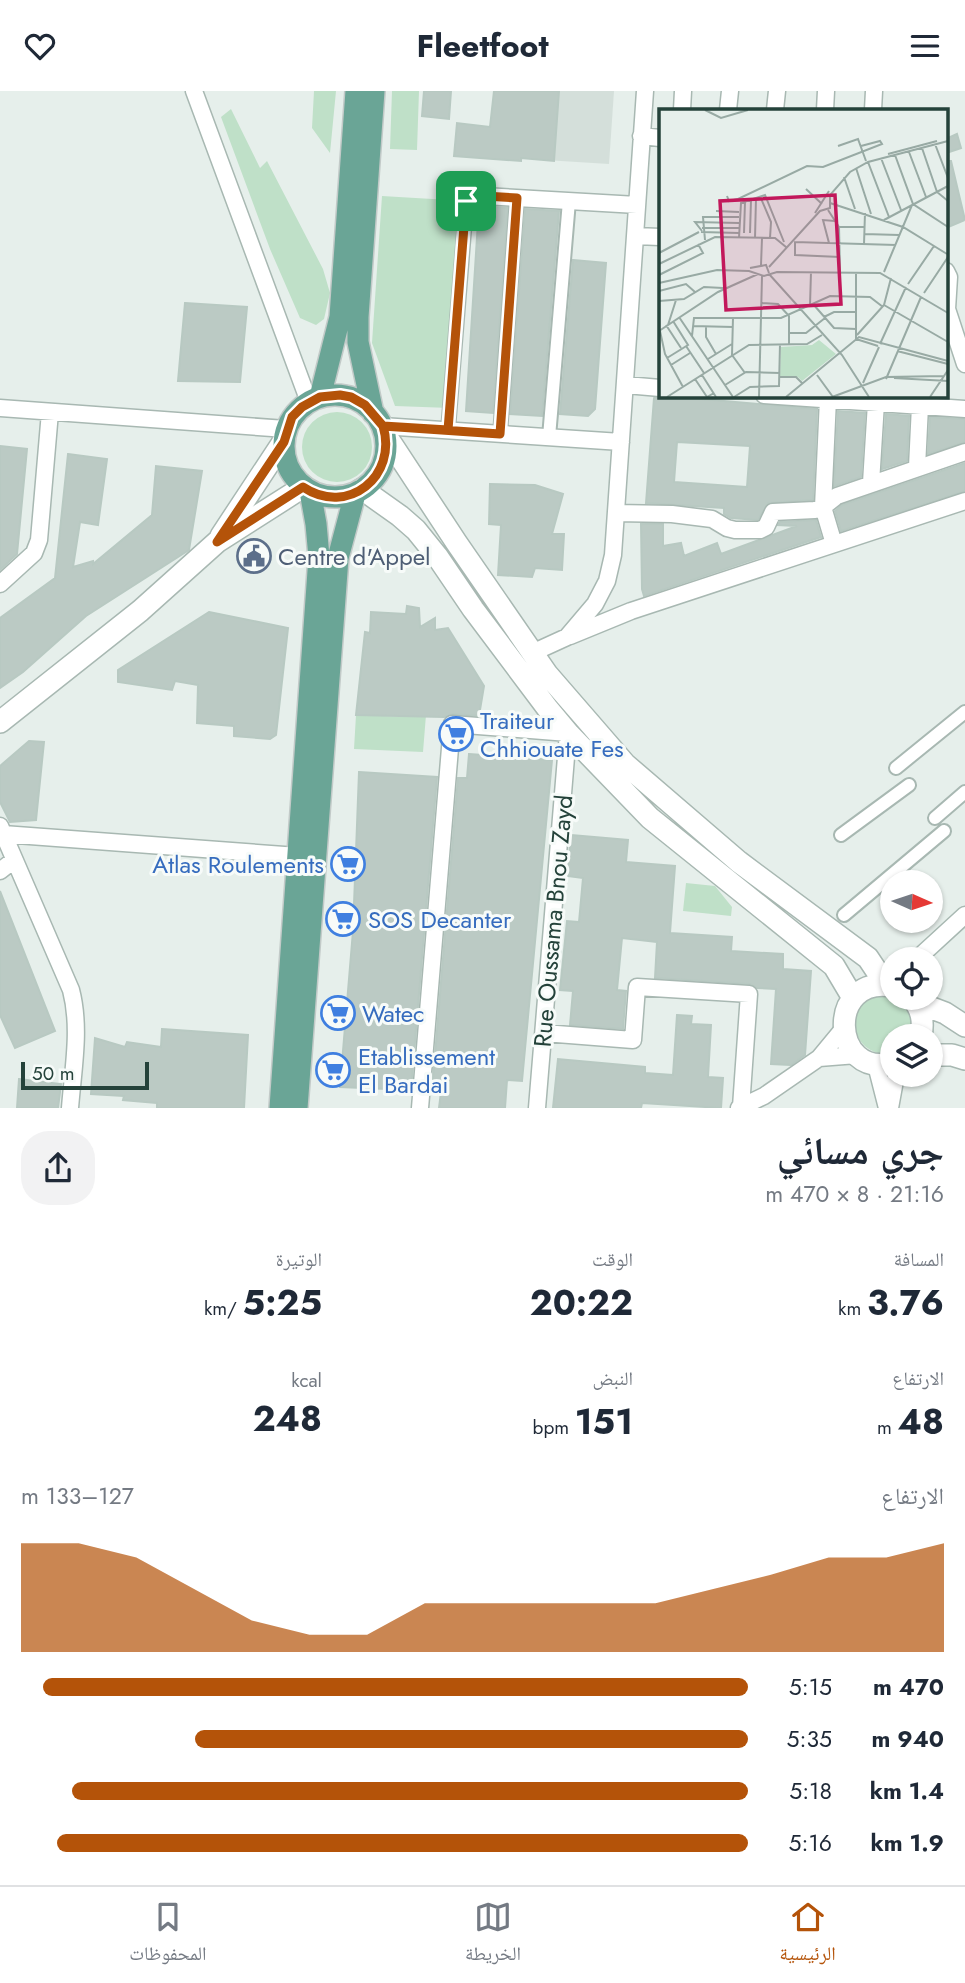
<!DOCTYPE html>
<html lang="ar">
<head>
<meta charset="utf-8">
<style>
  body { margin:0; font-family:Jost,"Noto Naskh Arabic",sans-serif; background:#f2f2f3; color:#1f2937; direction:rtl; height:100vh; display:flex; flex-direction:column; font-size:26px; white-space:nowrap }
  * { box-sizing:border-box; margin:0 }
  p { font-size:23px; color:#747a83 }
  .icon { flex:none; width:38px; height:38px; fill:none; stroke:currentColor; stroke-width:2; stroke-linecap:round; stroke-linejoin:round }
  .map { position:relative; height:1017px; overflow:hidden; direction:ltr }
  .details { display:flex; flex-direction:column; background:#fff; flex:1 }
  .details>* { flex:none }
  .needle { width:46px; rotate:93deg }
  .buttons { position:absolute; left:880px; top:779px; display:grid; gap:14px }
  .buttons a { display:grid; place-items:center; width:63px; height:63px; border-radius:50%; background:#fff; box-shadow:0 2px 5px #0004; font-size:35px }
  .scale { position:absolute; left:21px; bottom:18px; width:128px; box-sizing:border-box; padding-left:7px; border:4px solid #24423a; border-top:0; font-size:19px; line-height:24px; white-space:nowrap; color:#24423a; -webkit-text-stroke:5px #f7fbf9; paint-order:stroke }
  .pin { position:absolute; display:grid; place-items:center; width:60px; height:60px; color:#fff; margin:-30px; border-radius:14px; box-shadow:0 4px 10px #0006 }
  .round { display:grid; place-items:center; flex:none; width:74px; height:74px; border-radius:28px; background:#f2f2f3 }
  .headline { display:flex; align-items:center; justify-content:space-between; height:119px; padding:0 21px }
  h1 { font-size:38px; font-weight:700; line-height:52px }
  .stats { display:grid; grid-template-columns:repeat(3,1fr); gap:10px; height:119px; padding:7px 21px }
  .stats div { display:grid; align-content:center }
  .stats b { font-size:35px; font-weight:700 }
  .stats small { font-size:19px; font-weight:400 }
  .stats p { font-size:19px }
  .chart { height:196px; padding:14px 21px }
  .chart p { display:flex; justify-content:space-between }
  .chart svg { width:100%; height:126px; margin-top:7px; fill:#b45309; opacity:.7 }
  ul { padding:0 21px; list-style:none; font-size:23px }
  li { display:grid; grid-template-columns:112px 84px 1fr; align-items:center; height:52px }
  li i { height:18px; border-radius:9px; background:#b45309 }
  header { display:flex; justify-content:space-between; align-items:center; height:91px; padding:0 21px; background:#fff; font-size:32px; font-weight:700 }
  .menu { display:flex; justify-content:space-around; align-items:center; height:98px; border-top:2px solid #e0e1e3; background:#fff; font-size:19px; color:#747a83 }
  .menu a { display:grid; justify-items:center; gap:4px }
  .menu .selected { color:#b45309 }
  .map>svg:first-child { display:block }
</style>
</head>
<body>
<header><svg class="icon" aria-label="menu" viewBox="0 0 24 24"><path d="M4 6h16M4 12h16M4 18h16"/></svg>Fleetfoot<svg class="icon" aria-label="heart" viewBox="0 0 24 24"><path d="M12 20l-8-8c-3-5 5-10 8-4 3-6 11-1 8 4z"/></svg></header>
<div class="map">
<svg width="965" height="1017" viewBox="0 0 965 1017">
  <rect width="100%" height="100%" fill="#e6efeb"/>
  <path fill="#d4dfda" d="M534 0H614L609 73 529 68Z"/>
  <path fill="#bfe0c8" d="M314 0H336L330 62 312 37Z
    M392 0H419L417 59 390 58Z
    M231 18 260 77 267 70 323 178 330 202 324 228 316 234 300 227 270 158 221 26Z
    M382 105 466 110 450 317 395 315 372 252Z
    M302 356a35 35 0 1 1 70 0a35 35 0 1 1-70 0Z
    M412 598 428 599 423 661 354 658 356 624 410 626Z
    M686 792 715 795 732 816 731 825 683 820Z
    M892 905C911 912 915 925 912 945H892V963C849 966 843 913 875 906 880 905 887 905 892 905Z"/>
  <path fill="#bbcac4" stroke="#b8c9c2" stroke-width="2" fill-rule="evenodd" d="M424 0H451L449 28 422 25Z
    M494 0H559L554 70 521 67V70L454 65 457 32 490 36Z
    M957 43 961 57 946 62V48Z
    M946 70H951L965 129 946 137Z
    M479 115 508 117 493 322 466 320Z
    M525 118 559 120 542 325 510 323Z
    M573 169 606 172 595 318 588 325 560 323Z
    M185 212 247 216 240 291 178 290Z
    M667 305 817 318 813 409 768 412 758 429 731 427 724 423V417L646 412 654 307ZM677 351 750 355 747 396 674 391Z
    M838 320 865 322 861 386 834 395Z
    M886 323 909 325 907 370 882 378Z
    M930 326 965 328V351L928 363Z
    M0 355 27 358 17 463 0 479Z
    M68 363 107 368 98 434 80 431 73 476 93 470V473L152 424 156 375 202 380 189 459 86 525 23 581 0 597V527L55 487Z
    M965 372V400L841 440 835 420 842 414Z
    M490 393 535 394 563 403 552 443H564L562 479 535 477 532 486 498 484 501 434 489 433Z
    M816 429 821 446 644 505 642 498 641 433H663V455L681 452 684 465 717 452 721 463 797 435 778 434 780 431Z
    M407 515 419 517 420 536 435 527V539L448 537 484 595 479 625 453 623 444 626 356 624 365 541 370 542 371 521 406 523Z
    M209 521 288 537 276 644 270 648 234 645V635L197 632 198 594 175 590 172 599 118 591V579Z
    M29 650 44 651 36 729 10 731 0 711V675Z
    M469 663 552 669 522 990 507 989 505 1017H439L441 1001 432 1000 458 687H467Z
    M359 681 437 686 411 999 340 996 353 840Z
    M571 744 628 749 626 771 675 775 670 842 732 846 731 860 783 863V878L811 880 805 964 791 974 771 973 776 898 757 897 750 893 655 887 657 851 622 847 617 899 626 900 623 938 570 934 573 900 560 899 567 830 579 831 583 787 567 785Z
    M0 800 55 940 15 957 0 924Z
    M677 924 692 925 691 933 711 934 708 986 723 987 721 1017 642 1012 641 1017H553L558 968 645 976V982L673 984Z
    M162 938 248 944 244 1017H157V1012L123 1009 124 1005 91 1003 95 947 125 956 127 951 161 956Z
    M19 988 61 993 58 1017H17Z"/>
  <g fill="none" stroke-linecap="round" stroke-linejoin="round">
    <g stroke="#a8b8b2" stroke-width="16">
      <path id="pedestrian" d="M448 339 467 104
        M500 343 517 107
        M549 346 569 110
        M896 677 965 621
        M935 727 965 701
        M841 744 909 694
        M844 824 944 740"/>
    </g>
    <g stroke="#a8b8b2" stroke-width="19">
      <path id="minor" d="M194 0 309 311
        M682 19 683 0
        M728 19 730 0
        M775 19 777 0
        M825 19 826 0
        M873 19 874 0
        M641 45 660 47
        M467 104 637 114
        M635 145 660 146
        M946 180 949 186 947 218 965 273
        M626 294 660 297
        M764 304 965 318
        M828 308 823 416 834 453
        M0 317 286 338
        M382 335 621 351
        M917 376 920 315
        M871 392 876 312
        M616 422 672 423 712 428 727 437 735 439H760L766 436 773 421 815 419 823 416 837 405 965 361
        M0 493 34 462 39 449 50 321
        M570 545 631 520 965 410
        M532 562 567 546 595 513 607 490 613 464 645 0
        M0 735 71 899C81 937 73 978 70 1017
        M3 743 298 765
        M0 780 14 769
        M917 868 965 824
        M544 942 633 949 637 896 749 903 741 1016
        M819 967 857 964
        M876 974 887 1017
        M420 1017 452 633 568 642 537 1017
        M739 1017 764 1005 819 967 843 938
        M890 1017 896 984"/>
    </g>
    <g stroke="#a8b8b2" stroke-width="24">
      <path id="tertiary" d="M385 343 456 451 547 583 625 673 739 771 868 867 886 894
        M362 398 400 425 416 439 437 465 473 518 548 618 568 642 650 727 834 875 853 907
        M221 445 283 351
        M0 631 140 520 217 451 303 396
        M892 895C826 884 831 987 892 972
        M911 906C922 918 924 930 921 945
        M916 911 945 922 965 935
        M931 964H952L965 968"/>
    </g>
    <g stroke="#c2cac8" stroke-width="24">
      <path id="primary" d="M284 355a51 51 0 1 1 102 0a51 51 0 1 1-102 0Z
        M320 306 340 226 356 0
        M373 322 358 251V226L374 0
        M280 1017 319 466 316 433 310 400
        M297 1017 338 467 355 403"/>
    </g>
    <use href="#pedestrian" stroke="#fff" stroke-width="12"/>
    <use href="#minor" stroke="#fff" stroke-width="16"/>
    <use href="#tertiary" stroke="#fff" stroke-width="21"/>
    <use href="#primary" stroke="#6aa596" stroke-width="21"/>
  </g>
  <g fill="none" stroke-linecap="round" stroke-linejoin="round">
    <g stroke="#fff" stroke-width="14">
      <path id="route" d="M466 110 448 339 383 335 365 314 351 306 340 304 320 306 302 316 292 326 284 351 217 451 303 396C348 426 398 385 383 335L500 343 517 107 467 104 466 110"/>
    </g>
    <use href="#route" stroke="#b45309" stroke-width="9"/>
  </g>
  <defs>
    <g id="civic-ring" transform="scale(1.75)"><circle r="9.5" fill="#f7fbf9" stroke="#5c6f8a" stroke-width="1.5"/><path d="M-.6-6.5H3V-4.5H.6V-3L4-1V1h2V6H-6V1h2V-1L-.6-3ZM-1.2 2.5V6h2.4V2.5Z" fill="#5c6f8a"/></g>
    <g id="supermarket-ring" transform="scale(1.75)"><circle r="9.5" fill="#f7fbf9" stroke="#3f7fe0" stroke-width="1.5"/><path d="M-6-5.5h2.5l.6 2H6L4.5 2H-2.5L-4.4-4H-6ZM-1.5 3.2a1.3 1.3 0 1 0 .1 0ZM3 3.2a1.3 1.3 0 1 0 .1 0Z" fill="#3f7fe0"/></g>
  </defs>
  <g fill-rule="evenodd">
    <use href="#civic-ring" x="254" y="465"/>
    <use href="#supermarket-ring" x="456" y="643"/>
    <use href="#supermarket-ring" x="348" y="773"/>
    <use href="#supermarket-ring" x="343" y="828"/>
    <use href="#supermarket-ring" x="338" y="922"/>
    <use href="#supermarket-ring" x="333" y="979"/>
  </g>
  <g text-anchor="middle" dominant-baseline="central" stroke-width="6" stroke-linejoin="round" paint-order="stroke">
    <g font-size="24" fill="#4e5e75" stroke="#f7fbf9" text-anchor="start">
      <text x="278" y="465">Centre d'Appel</text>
    </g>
    <g font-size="24" fill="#366cbe" stroke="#f7fbf9" text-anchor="start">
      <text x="480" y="629">Traiteur<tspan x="480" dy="28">Chhiouate Fes</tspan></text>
      <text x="324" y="773" text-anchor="end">Atlas Roulements</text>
      <text x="368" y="828">SOS Decanter</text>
      <text x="362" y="922">Watec</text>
      <text x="358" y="965">Etablissement<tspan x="358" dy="28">El Bardai</tspan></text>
    </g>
    <g font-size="24" fill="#24423a" stroke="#f7fbf9">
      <text transform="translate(553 830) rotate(-85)">Rue Oussama Bnou Zayd</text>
    </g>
  </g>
  <g transform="translate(659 18)">
    <rect width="289" height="289" fill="#e6efeb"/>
    <path d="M160 231 177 245 143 272 139 268 121 267 122 238 153 236Z" fill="#bfe0c8"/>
    <path fill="none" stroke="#98aaa4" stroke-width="2" d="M46 1 62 9 89 1M276 35 289 69M179 37 199 30 207 52M263 39 278 83 289 92M250 43 267 88M229 45 278 32M236 46 254 95 289 118M222 49 242 101M209 53 230 108M197 59 212 105M185 68 196 100M147 80 163 95M68 87 70 92 79 90 148 57 164 58 223 35 221 32 202 37M101 87 112 113 111 129M171 94 244 118 288 145M169 101 180 118 181 162M57 102 80 103M156 104 170 82M225 111 289 77M180 118H205M43 119H80M43 122 36 113 80 114M42 123 80 124M85 124 86 93M91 124 92 91M205 125 240 126M80 129 82 94 106 86 125 133M96 129 97 89M46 131 44 108H80M170 134 164 111 176 112M205 135 206 104M0 144 40 123M181 148 136 146V133L237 136M0 155 56 128 116 129 127 138M102 156 103 129M110 158 161 102 171 99V86L191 63 209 53 289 32M91 159 107 156 110 164M225 163 253 96M197 164V230L219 237M110 165 183 246 210 288M0 166 44 144 39 135M0 174 58 161 90 162 105 167 118 163 221 164 289 204M249 175 275 137M0 182 27 175 36 183M265 184 289 148M0 192 25 190 45 178 64 179M103 194 119 195 130 207V235M154 195 175 219 197 220M151 196 152 163M225 196 289 233M20 208 74 288M165 208 175 203H197M74 209 73 246 86 264M7 216 22 239M9 216 17 191M34 217 74 218M47 218V228L57 245M0 222 59 183 99 165M1 222 6 245 24 278M131 224H147L166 209M198 226 225 196 232 169M33 227 35 209H122L171 187 211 188 224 198M221 235 247 178M27 237 45 264M238 242 289 255M8 249 29 236 14 212M49 250 73 235M12 256 31 244M43 266 57 288M158 266 174 288M121 268H137L143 274M235 269 289 272M36 270 48 288 55 284M227 270 262 188M204 274 220 238M66 276 87 263 121 264M8 288 90 236 148 235 163 226M75 288 91 278 120 277 121 235M100 288 103 167M127 288 200 228 289 252M173 288 227 268 285 267M271 288 289 261"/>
    <path fill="#c2185b" fill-opacity="0.15" stroke="#c2185b" stroke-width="3.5" d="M176 86 182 195 67 201 61 92Z"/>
    <rect width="289" height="289" fill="none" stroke="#24423a" stroke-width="3.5"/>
  </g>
</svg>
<div class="buttons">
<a><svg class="needle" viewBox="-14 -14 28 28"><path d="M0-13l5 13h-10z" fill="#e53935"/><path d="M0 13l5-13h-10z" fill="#747a83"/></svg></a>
<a><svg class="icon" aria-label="locate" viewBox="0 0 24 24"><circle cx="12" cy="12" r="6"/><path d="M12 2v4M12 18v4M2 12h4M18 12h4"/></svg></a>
<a><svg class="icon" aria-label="layers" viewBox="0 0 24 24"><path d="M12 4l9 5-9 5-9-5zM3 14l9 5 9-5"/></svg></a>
</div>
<div class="scale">50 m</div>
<div class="pin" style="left:466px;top:110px;background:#1e9e55"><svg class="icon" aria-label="arrive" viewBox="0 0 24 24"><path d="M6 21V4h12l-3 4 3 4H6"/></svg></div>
</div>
<section class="details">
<div class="headline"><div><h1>جري مسائي</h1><p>21:16 · 8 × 470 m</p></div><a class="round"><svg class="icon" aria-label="share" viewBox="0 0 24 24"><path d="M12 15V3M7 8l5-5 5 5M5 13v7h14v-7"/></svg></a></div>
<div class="stats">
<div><p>المسافة</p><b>3.76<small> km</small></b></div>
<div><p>الوقت</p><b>20:22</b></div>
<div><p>الوتيرة</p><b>5:25<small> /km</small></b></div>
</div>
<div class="stats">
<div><p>الارتفاع</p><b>48<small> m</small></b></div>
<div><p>النبض</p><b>151<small> bpm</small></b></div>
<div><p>kcal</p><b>248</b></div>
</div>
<div class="chart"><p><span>الارتفاع</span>127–133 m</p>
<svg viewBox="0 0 160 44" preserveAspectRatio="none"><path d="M0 44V6L10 6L20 11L30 22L40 33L50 38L60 38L70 27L80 27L90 27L100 27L110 27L120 22L130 17L140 11L150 11L160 6V44z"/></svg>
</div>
<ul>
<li><b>470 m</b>5:15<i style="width:97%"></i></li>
<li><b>940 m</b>5:35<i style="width:76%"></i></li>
<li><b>1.4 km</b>5:18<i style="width:93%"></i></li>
<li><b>1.9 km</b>5:16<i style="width:95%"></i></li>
</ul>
</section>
<nav class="menu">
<a class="selected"><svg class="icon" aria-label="home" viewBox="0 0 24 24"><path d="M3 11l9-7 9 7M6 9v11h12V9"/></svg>الرئيسية</a>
<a><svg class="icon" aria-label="map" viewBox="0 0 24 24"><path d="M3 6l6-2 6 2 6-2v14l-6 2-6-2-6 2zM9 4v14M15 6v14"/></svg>الخريطة</a>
<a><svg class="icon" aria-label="saved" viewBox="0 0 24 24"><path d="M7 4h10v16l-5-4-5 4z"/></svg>المحفوظات</a>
</nav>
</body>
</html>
